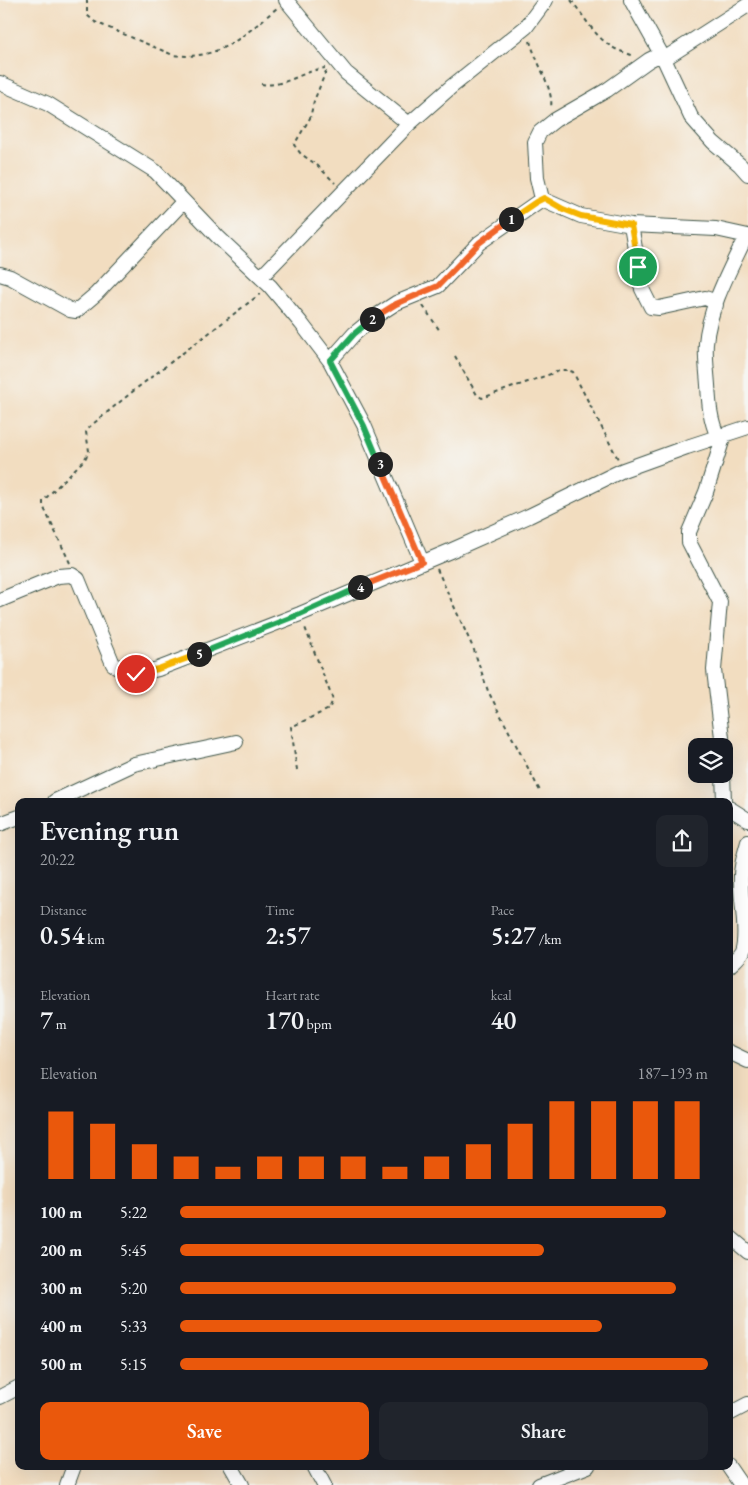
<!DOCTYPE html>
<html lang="en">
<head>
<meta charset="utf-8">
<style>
  body { margin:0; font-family:"EB Garamond",serif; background:#20242c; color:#f1f3f6; height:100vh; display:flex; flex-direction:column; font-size:19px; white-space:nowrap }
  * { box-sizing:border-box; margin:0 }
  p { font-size:16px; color:#9ea1a6 }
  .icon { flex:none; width:28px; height:28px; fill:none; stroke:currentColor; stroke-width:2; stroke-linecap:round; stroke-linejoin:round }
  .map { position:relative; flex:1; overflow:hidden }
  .sheet { position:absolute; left:15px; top:798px; width:718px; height:672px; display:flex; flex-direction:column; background:#171b24; border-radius:10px; box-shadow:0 5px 20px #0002 }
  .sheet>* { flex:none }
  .buttons { position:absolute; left:688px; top:738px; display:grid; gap:10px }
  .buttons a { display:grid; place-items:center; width:45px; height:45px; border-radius:10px; background:#171b24; box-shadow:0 5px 20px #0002; font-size:25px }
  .pin { position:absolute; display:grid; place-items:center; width:42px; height:42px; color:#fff; margin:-21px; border:2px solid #fff; border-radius:50%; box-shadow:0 1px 5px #0007 }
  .km { position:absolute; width:25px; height:25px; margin:-12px; border-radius:50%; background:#222; color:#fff; font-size:14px; line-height:25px; text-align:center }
  .round { display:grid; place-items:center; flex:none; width:52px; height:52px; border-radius:10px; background:#20242c }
  .headline { display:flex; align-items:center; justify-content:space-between; height:85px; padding:0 25px }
  h1 { font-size:28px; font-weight:600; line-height:38px }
  .figures { display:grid; grid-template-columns:repeat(3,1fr); gap:8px; height:85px; padding:5px 25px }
  .figures div { display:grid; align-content:center }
  .figures b { font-size:25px; font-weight:600 }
  .figures small { font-size:14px; font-weight:400 }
  .figures p { font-size:14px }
  .chart { height:140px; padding:10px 25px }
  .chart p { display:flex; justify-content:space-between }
  .chart svg { width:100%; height:90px; margin-top:5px; stroke:#ea580c; stroke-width:6 }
  .primary-button { display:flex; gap:10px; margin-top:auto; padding:10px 25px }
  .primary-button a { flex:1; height:58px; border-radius:10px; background:#ea580c; color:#fff; font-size:20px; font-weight:600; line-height:58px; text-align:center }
  .primary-button a+a { background:#20242c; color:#f1f3f6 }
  ul { padding:0 25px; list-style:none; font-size:16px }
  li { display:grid; grid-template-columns:80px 60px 1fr; align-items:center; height:38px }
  li i { height:12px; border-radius:6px; background:#ea580c }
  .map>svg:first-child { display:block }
</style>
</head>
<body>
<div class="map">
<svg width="748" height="1485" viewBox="0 0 748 1485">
  <rect width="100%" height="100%" fill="#f6f6f2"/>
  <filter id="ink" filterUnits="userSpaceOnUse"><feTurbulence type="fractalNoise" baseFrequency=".02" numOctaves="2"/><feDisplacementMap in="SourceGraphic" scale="10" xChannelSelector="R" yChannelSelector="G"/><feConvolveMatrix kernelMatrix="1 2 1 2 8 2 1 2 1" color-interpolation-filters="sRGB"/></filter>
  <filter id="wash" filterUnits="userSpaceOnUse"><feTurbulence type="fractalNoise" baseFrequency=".0096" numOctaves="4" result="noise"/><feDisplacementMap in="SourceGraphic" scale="20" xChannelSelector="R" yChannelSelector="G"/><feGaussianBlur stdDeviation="1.12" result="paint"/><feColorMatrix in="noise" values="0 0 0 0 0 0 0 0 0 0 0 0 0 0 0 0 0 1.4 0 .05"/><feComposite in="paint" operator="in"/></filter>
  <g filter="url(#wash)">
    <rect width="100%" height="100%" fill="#f2ddc0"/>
  </g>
  <g filter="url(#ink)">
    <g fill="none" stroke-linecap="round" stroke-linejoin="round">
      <g stroke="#3f5549" stroke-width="16">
        <path id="minor" d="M286 0 346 73 409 124
          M631 0 664 59 691 117 713 142 740 165 748 174
          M664 59 748 5
          M0 83 48 104 155 171 218 237 270 286 301 323 330 361 364 425 422 562
          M542 199 537 178 535 142 540 132 555 120 607 90 649 60 661 54
          M631 225 642 289 651 307 659 308 705 298 711 300 716 305
          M0 274 10 277 70 310 76 311 96 294 183 202
          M261 277 409 124 451 87 526 27 546 0
          M330 361 354 334 376 316 396 303 438 286 479 243 542 199 581 216 631 225 716 229 748 236
          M718 437C710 420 709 404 708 385 707 371 705 357 706 343 709 307 731 268 746 236
          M0 600 58 576 72 575 78 579 113 664C130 677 139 674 158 669L300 614 450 551 529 516 623 470 687 447 748 427
          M723 746 714 670 720 602 689 542V532L706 492 724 435
          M723 774 724 801
          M55 801 134 764 236 742
          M729 808 748 820
          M0 824 19 817
          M729 966C734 961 739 958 742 952 748 934 741 903 741 883 740 869 744 856 748 842
          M729 1052 748 1061
          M729 1236 748 1252
          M0 1397 19 1387
          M729 1414 748 1404
          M231 1466 242 1485
          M314 1466 324 1485
          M728 1466 741 1485
          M67 1485 74 1466
          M539 1485 588 1466"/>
      </g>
      <path stroke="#3f5549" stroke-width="2" stroke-dasharray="4 4" stroke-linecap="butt" d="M87 0V15L95 22 173 55C220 61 243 36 277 8
        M571 0C584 16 594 36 612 47 618 51 627 53 634 56
        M530 41C535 60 554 90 551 107
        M326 71 314 101 310 118 294 145 301 154 317 165 335 183
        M261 84C284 88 302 71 325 68
        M423 306 440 331
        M455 356 477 395 482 398 562 370H568L573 372 618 459
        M70 563 43 506V501L85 459 89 451 86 432 88 428 137 388 260 294
        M437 569 474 650 488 691 540 791
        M297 770 291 727 329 709 333 700 304 625"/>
      <use href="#minor" stroke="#fff" stroke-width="14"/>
    </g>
  </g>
  <g fill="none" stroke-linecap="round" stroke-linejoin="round" filter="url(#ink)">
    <g stroke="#fff" stroke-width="10">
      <path id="split-1" d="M511 219 536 202 544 198 563 209 581 216 631 225 638 267"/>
    </g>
    <g stroke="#fff" stroke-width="10">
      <path id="split-2" d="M372 319 396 304 438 286 479 243 511 219"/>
    </g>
    <g stroke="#fff" stroke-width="10">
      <path id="split-3" d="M372 319 354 334 330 361 364 426 380 464"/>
    </g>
    <g stroke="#fff" stroke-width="10">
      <path id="split-4" d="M360 587 422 562 380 464"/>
    </g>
    <g stroke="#fff" stroke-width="10">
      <path id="split-5" d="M199 654 300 614 360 587"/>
    </g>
    <g stroke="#fff" stroke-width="10">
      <path id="split-6" d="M136 674 158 669 199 654"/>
    </g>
    <use href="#split-1" stroke="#f5b400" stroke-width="6"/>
    <use href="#split-2" stroke="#f0652b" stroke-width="6"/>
    <use href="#split-3" stroke="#22a559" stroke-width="6"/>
    <use href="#split-4" stroke="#f0652b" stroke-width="6"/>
    <use href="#split-5" stroke="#22a559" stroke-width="6"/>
    <use href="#split-6" stroke="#f5b400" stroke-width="6"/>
  </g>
</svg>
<div class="buttons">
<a><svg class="icon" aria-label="layers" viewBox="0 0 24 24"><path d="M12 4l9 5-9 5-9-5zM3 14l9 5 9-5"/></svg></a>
</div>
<div class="pin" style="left:638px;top:267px;background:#1e9e55"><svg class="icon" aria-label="arrive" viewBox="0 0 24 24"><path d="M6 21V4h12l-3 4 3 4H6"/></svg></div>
<div class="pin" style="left:136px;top:674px;background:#d93025"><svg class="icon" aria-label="check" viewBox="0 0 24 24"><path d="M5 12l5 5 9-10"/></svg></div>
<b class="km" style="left:511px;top:219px">1</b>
<b class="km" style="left:372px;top:319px">2</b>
<b class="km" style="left:380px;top:464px">3</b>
<b class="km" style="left:360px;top:587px">4</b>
<b class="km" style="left:199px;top:654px">5</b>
<section class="sheet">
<div class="headline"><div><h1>Evening run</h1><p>20:22</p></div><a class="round"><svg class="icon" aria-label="share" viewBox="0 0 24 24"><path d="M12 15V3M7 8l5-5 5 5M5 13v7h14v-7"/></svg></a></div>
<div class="figures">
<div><p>Distance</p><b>0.54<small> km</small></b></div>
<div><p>Time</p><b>2:57</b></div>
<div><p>Pace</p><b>5:27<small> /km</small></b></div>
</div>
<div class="figures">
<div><p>Elevation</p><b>7<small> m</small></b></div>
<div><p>Heart rate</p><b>170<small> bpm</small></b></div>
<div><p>kcal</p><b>40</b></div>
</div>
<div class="chart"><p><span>Elevation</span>187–193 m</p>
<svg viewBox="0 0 160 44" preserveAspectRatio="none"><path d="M5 44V11M15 44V17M25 44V27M35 44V33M45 44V38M55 44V33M65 44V33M75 44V33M85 44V38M95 44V33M105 44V27M115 44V17M125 44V6M135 44V6M145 44V6M155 44V6"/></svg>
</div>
<ul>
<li><b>100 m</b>5:22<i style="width:92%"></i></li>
<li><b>200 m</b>5:45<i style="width:69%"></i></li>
<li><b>300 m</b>5:20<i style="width:94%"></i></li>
<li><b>400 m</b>5:33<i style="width:80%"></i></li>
<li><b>500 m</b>5:15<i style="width:100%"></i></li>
</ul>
<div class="primary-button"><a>Save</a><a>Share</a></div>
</section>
</div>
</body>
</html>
